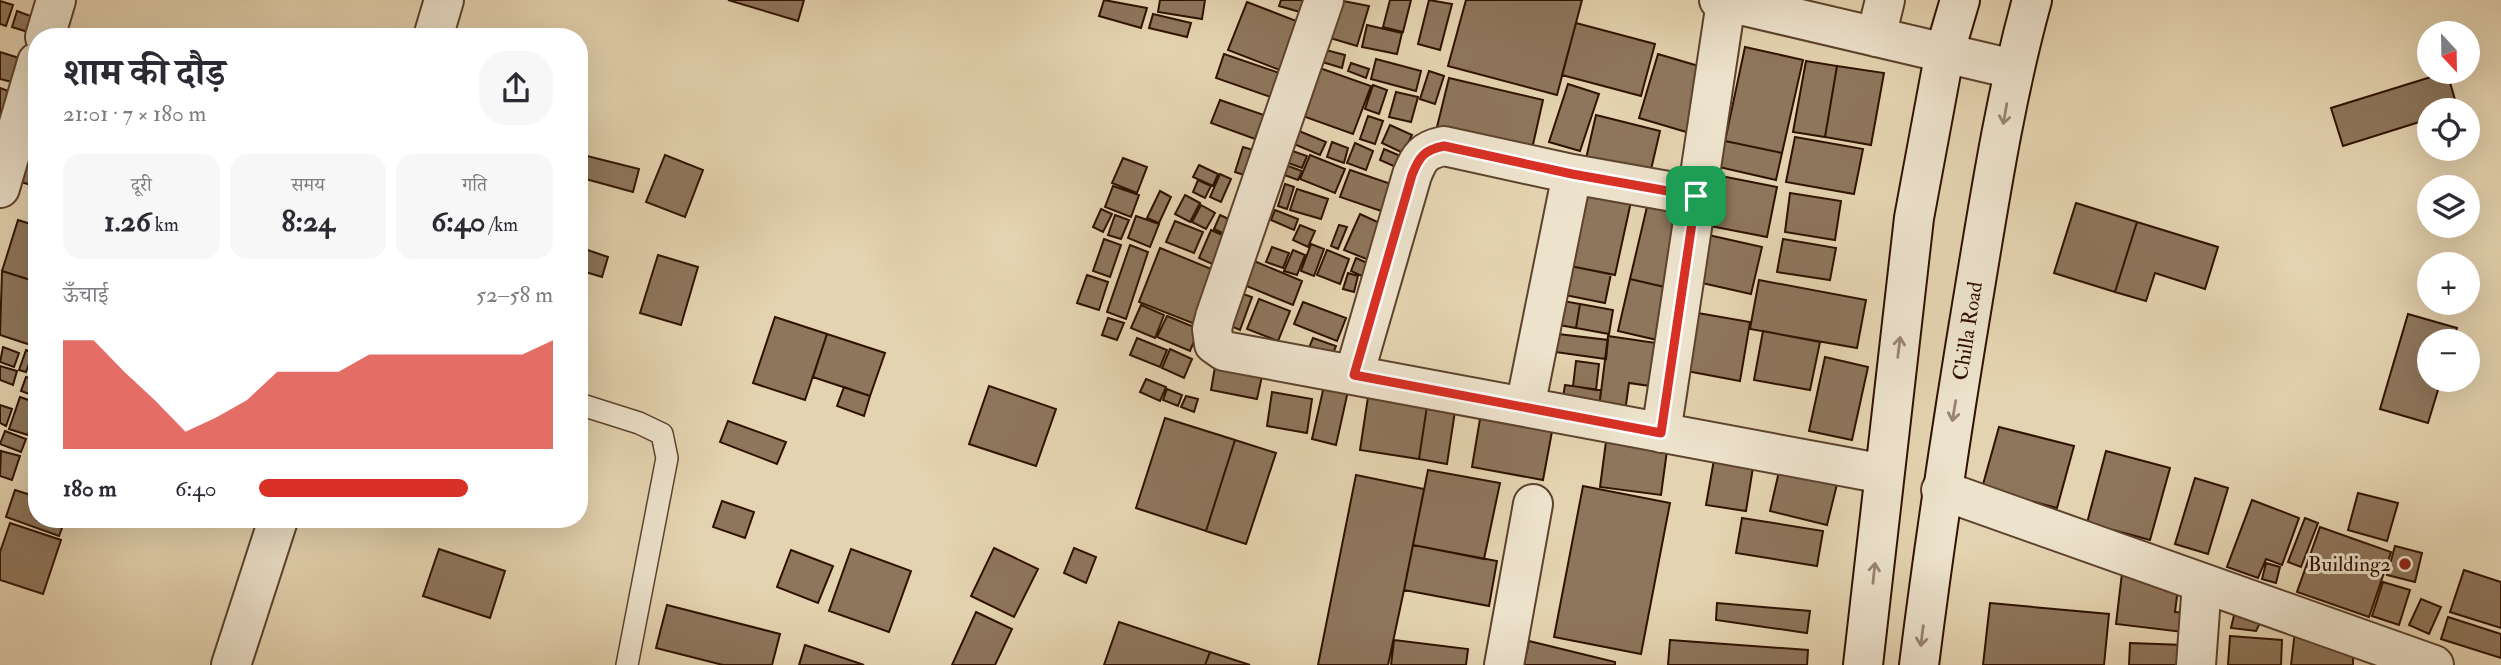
<!DOCTYPE html>
<html lang="hi">
<head>
<meta charset="utf-8">
<style>
  body { margin:0; font-family:"IM FELL Double Pica","Noto Serif Devanagari",serif; background:#f7f7f7; color:#2b2b33; height:100vh; display:flex; flex-direction:column; font-size:26px; white-space:nowrap }
  * { box-sizing:border-box; margin:0 }
  p { font-size:23px; color:#7c7c81 }
  .icon { flex:none; width:38px; height:38px; fill:none; stroke:currentColor; stroke-width:2; stroke-linecap:round; stroke-linejoin:round }
  .map { position:relative; flex:1; overflow:hidden }
  .drawer { position:absolute; left:28px; top:28px; width:560px; height:500px; display:flex; flex-direction:column; background:#fff; border-radius:28px; box-shadow:0 7px 28px #0002 }
  .drawer>* { flex:none }
  .needle { width:46px; rotate:158deg }
  .controls { position:absolute; left:2417px; top:21px; display:grid; gap:14px }
  .controls a { display:grid; place-items:center; width:63px; height:63px; border-radius:50%; background:#fff; box-shadow:0 7px 28px #0002; font-size:35px }
  .pin { position:absolute; display:grid; place-items:center; width:60px; height:60px; color:#fff; margin:-30px; border-radius:14px; box-shadow:0 4px 10px #0006 }
  .round { display:grid; place-items:center; flex:none; width:74px; height:74px; border-radius:28px; background:#f7f7f7 }
  .headline { display:flex; align-items:center; justify-content:space-between; height:119px; padding:0 35px }
  h1 { font-size:38px; font-weight:700; line-height:52px }
  .figures { display:grid; grid-template-columns:repeat(3,1fr); gap:10px; height:119px; padding:7px 35px }
  .figures div { display:grid; align-content:center; border-radius:18px; background:#f7f7f7; text-align:center }
  .figures b { font-size:30px; font-weight:700 }
  .figures small { font-size:19px; font-weight:400 }
  .figures p { font-size:19px }
  .chart { height:196px; padding:14px 35px }
  .chart p { display:flex; justify-content:space-between }
  .chart svg { width:100%; height:126px; margin-top:7px; fill:#d93025; opacity:.7 }
  ul { padding:0 35px; list-style:none; font-size:23px }
  li { display:grid; grid-template-columns:112px 84px 1fr; align-items:center; height:52px }
  li i { height:18px; border-radius:9px; background:#d93025 }
  .map>svg:first-child { display:block }
</style>
</head>
<body>
<div class="map">
<svg width="2501" height="665" viewBox="0 0 2501 665">
  <rect width="100%" height="100%" fill="#e4d3b0"/>
  <filter id="stains"><feTurbulence type="fractalNoise" baseFrequency=".00286" numOctaves="4"/><feColorMatrix values="0 0 0 0 .2 0 0 0 0 .09 0 0 0 0 .02 0 0 0 .5 -.17"/></filter>
  <radialGradient id="worn" r=".72"><stop offset=".6" stop-color="#630" stop-opacity="0"/><stop offset="1" stop-color="#630" stop-opacity=".3"/></radialGradient>
  <path fill="#8e765c" stroke="#301201" stroke-width="2" d="M728 0H804L798 21Z
    M1104 0 1147 8 1141 28 1099 16Z
    M1160 0H1205L1202 19 1158 12Z
    M1281 0H1311L1307 14 1279 6Z
    M1338 0 1369 6 1357 46 1327 37Z
    M1390 0H1411L1403 32 1383 27Z
    M1429 0 1452 4 1440 50 1418 44Z
    M1466 0H1582L1557 95 1448 66Z
    M0 1 13 5 6 26 0 24Z
    M1247 2 1304 24 1285 72 1228 50Z
    M17 11 36 18 31 33 12 27Z
    M1153 14 1191 23 1187 37 1149 28Z
    M1576 23 1655 44 1641 96 1562 75Z
    M1367 25 1402 33 1397 54 1362 47Z
    M1745 47 1803 60 1782 153 1725 141Z
    M1322 49 1345 55 1342 68 1319 61Z
    M0 52 19 58 12 82 0 79Z
    M1224 54 1291 77 1282 101 1216 78Z
    M1658 54 1712 70 1693 134 1639 118Z
    M1376 59 1421 71 1416 91 1371 79Z
    M1806 61 1837 66 1825 137 1793 132Z
    M1351 63 1369 69 1366 78 1348 71Z
    M1314 66 1371 86 1353 134 1297 114Z
    M1837 66 1884 73 1871 145 1825 137Z
    M1429 71 1444 76 1435 104 1420 99Z
    M2447 72 2458 110H2429V119L2343 146 2331 108Z
    M1449 78 1543 100 1532 149 1437 127Z
    M1568 84 1599 94 1580 151 1549 142Z
    M1373 85 1387 90 1379 114 1365 109Z
    M0 88 17 94 0 143Z
    M1396 92 1418 97 1411 122 1389 117Z
    M1220 100 1264 115 1255 139 1211 123Z
    M1596 115 1660 131 1649 178 1585 163Z
    M1368 116 1383 121 1375 144 1360 139Z
    M1390 125 1412 135 1403 153 1382 143Z
    M1294 129 1326 142 1320 155 1289 142Z
    M1795 137 1863 149 1854 194 1786 182Z
    M1725 141 1782 153 1776 180 1719 167Z
    M1332 142 1348 148 1344 163 1327 157Z
    M1355 143 1373 151 1366 170 1347 163Z
    M1243 147 1263 153 1256 179 1235 172Z
    M1284 148 1307 156 1302 168 1280 160Z
    M1384 149 1403 157 1398 168 1380 160Z
    M665 155 703 170 685 217 646 202Z
    M1310 155 1345 169 1335 193 1300 179Z
    M26 156 37 159V187L18 181Z
    M587 156 639 169 633 192 582 178Z
    M1123 158 1147 167 1137 193 1112 183Z
    M1280 163 1302 171 1298 180 1276 172Z
    M1199 165 1218 174 1213 186 1193 177Z
    M1350 170 1397 186 1387 213 1340 197Z
    M1220 174 1231 179 1221 202 1210 197Z
    M1716 175 1777 187 1767 237 1705 225Z
    M1198 180 1211 186 1205 198 1193 192Z
    M1285 184 1294 187 1287 209 1278 206Z
    M1113 186 1139 195 1131 217 1105 207Z
    M1580 186 1632 197 1615 275 1560 264Z
    M1297 189 1328 199 1321 219 1290 210Z
    M1160 191 1171 197 1159 223 1147 218Z
    M1790 193 1841 201 1835 240 1785 232Z
    M1650 194 1689 202 1669 288 1630 279Z
    M1185 195 1200 203 1190 222 1175 214Z
    M2076 203 2137 222 2115 292 2054 273Z
    M1201 205 1215 213 1206 229 1192 222Z
    M1101 209 1112 214 1103 232 1093 227Z
    M1275 210 1298 219 1294 230 1271 220Z
    M1360 214 1384 225 1369 260 1344 250Z
    M1115 215 1129 220 1121 239 1108 235Z
    M1220 215 1239 224 1233 238 1214 229Z
    M1136 216 1159 224 1150 247 1128 238Z
    M18 220 37 226V282L2 271Z
    M1175 221 1203 232 1194 253 1166 242Z
    M2137 222 2218 247 2205 289 2155 273 2146 301 2115 292Z
    M1300 225 1315 231 1308 247 1293 240Z
    M1339 225 1347 227 1338 249 1331 246Z
    M1211 230 1231 239 1219 267 1199 258Z
    M1704 234 1762 247 1751 294 1693 281Z
    M1104 239 1121 245 1110 277 1093 271Z
    M1783 239 1836 248 1830 280 1777 272Z
    M1311 244 1324 249 1314 276 1301 271Z
    M1130 245 1148 252 1126 319 1107 312Z
    M579 247 608 257 602 277 579 270Z
    M1272 247 1289 253 1283 268 1266 262Z
    M1160 248 1221 273 1200 326 1139 302Z
    M1293 250 1305 255 1297 275 1284 271Z
    M1327 250 1349 259 1340 284 1317 275Z
    M658 255 698 267 681 325 640 313Z
    M1356 258 1372 265 1366 278 1351 271Z
    M1254 261 1302 281 1293 305 1244 285Z
    M1560 264 1611 274 1605 303 1555 293Z
    M2 271 37 282V347L0 335Z
    M1348 273 1358 276 1354 292 1343 289Z
    M1087 275 1108 282 1099 310 1077 303Z
    M1630 279 1669 288 1657 340 1618 331Z
    M1759 280 1866 300 1857 348 1750 329Z
    M1237 292 1252 297 1240 330 1226 324Z
    M1259 299 1290 311 1278 341 1247 329Z
    M1552 299 1580 304 1576 328 1548 323Z
    M1303 302 1346 318 1337 341 1294 324Z
    M1580 304 1613 310 1609 334 1576 328Z
    M1141 305 1164 315 1155 338 1131 328Z
    M1692 312 1750 322 1740 381 1681 370Z
    M2408 314 2457 328 2453 341H2429V380H2441L2428 423 2380 409Z
    M1167 316 1199 329 1190 351 1157 337Z
    M775 317 827 334 805 400 753 383Z
    M1108 318 1124 323 1117 340 1102 335Z
    M1763 331 1820 342 1810 390 1754 380Z
    M827 334 885 353 870 396 813 377Z
    M1558 334 1608 340 1606 359 1555 352Z
    M1608 336 1663 344 1657 387 1629 383 1625 412 1599 408Z
    M1137 338 1167 350 1160 367 1130 355Z
    M1313 338 1336 346 1330 361 1307 353Z
    M3 347 19 353 14 367 0 362Z
    M1170 349 1192 359 1184 378 1162 368Z
    M26 350 33 353 26 372 19 370Z
    M1825 357 1868 367 1852 440 1809 431Z
    M1576 361 1599 364 1596 390 1573 386Z
    M0 366 17 371 13 385 0 380Z
    M1215 367 1262 376 1257 399 1211 390Z
    M26 377 37 381V397L21 391Z
    M1326 377 1350 382 1336 445 1312 439Z
    M1146 379 1166 387 1160 401 1140 392Z
    M1565 385 1601 390 1599 408 1562 403Z
    M989 386 1056 409 1036 466 969 444Z
    M844 387 870 396 864 416 837 406Z
    M1167 389 1182 395 1178 406 1163 400Z
    M1272 392 1312 399 1307 433 1267 426Z
    M1186 396 1198 399 1194 412 1181 407Z
    M20 397 37 403V411L28 435 9 429Z
    M1368 397 1427 406 1419 459 1360 450Z
    M0 405 12 409 6 426 0 423Z
    M1427 406 1455 411 1447 464 1419 459Z
    M1481 413 1553 426 1543 480 1472 467Z
    M1165 418 1235 440 1206 531 1136 508Z
    M728 421 786 442 777 464 720 442Z
    M1999 427 2074 446 2057 508 1982 488Z
    M5 431 26 439 21 452 0 444Z
    M1607 434 1668 443 1661 495 1600 487Z
    M1235 440 1276 453 1246 544 1206 531Z
    M1 451 20 456 12 480 0 476Z
    M2106 451 2170 468 2150 540 2087 523Z
    M1715 454 1754 461 1746 511 1706 505Z
    M1780 467 1838 480 1827 525 1770 511Z
    M1428 470 1500 483 1484 559 1413 545Z
    M1356 475 1424 489 1404 590 1388 665H1318Z
    M2195 478 2228 488 2208 554 2175 544Z
    M1583 486 1670 503 1641 654 1554 637Z
    M15 490 37 497V520H65L59 536 6 517Z
    M2358 493 2398 503 2387 541 2348 530Z
    M2252 500 2299 518 2282 565 2266 559 2258 578 2227 567Z
    M722 501 754 512 745 538 713 527Z
    M1742 518 1823 531 1817 566 1736 553Z
    M2305 518 2318 523 2301 567 2288 562Z
    M10 523 61 540 43 594 0 580V552Z
    M2320 527 2391 552 2369 617 2297 592Z
    M1413 545 1497 561 1489 606 1404 590Z
    M2395 546 2422 553 2415 582 2387 575Z
    M994 548 1038 569 1014 617 971 596Z
    M1074 548 1096 557 1086 583 1064 573Z
    M439 549 505 571 490 618 423 596Z
    M851 549 911 571 889 632 829 611Z
    M791 550 833 566 818 603 777 587Z
    M2266 563 2280 567 2276 583 2262 579Z
    M2464 570 2501 582V628L2450 612Z
    M2122 573 2179 580 2175 612 2193 613 2191 633 2116 624Z
    M2383 582 2410 590 2399 625 2372 616Z
    M2421 599 2441 607 2429 634 2409 625Z
    M1717 603 1810 611 1807 633 1716 620Z
    M1990 603 2109 614 2104 665H1983Z
    M667 605 780 634 772 665H723L656 648Z
    M2235 611 2263 617 2256 631 2231 628Z
    M976 612 1012 629 995 665H952Z
    M2448 617 2501 634V658L2441 639Z
    M1119 622 1210 652 1205 665H1104Z
    M2295 631 2353 649V665H2291Z
    M2230 636 2282 640 2281 665H2228Z
    M1394 640 1468 649 1466 665H1391Z
    M1670 640 1808 650 1807 665H1668Z
    M1529 641 1615 662V665H1524Z
    M2130 643 2184 645V665H2129Z
    M805 645 864 665H799Z
    M1210 652 1250 665H1205Z"/>
  <g fill="none" stroke-linecap="round" stroke-linejoin="round">
    <g stroke="#5d422d" stroke-width="24">
      <path id="lane" d="M579 404 639 423 662 434 667 458 627 665"/>
    </g>
    <g stroke="#5d422d" stroke-width="42">
      <path id="street" d="M1324 0 1215 317 1212 329 1214 344 1224 351 1884 474
        M1719 0 2013 69
        M45 37 56 0
        M433 37 444 0
        M1876 37 1885 0
        M0 188 37 62
        M1354 375 1412 175C1419 157 1424 150 1444 146L1572 174 1696 196
        M1525 407 1572 174
        M1661 433 1726 2
        M1941 490 2434 665
        M231 665 278 520
        M1504 665 1533 504
        M2196 665 2202 583"/>
    </g>
    <g stroke="#301201" stroke-width="42">
      <path id="secondary" d="M1863 665 1914 218 1945 51 1960 0
        M1919 665C1935 538 1954 413 1975 287 1991 190 2006 94 2032 0"/>
    </g>
    <use href="#lane" stroke="#ede2cc" stroke-width="21"/>
    <use href="#street" stroke="#ede2cc" stroke-width="38"/>
    <use href="#secondary" stroke="#ede2cc" stroke-width="38"/>
  </g>
  <defs><path id="oneway-shaft" d="M-6 0H5M1.5-3L5.5 0L1.5 3" fill="none" stroke-width="1.6" stroke-linecap="round" stroke-linejoin="round" transform="scale(1.75)"/></defs>
  <g stroke="#988471">
    <use href="#oneway-shaft" transform="translate(2005 114) rotate(100)"/>
    <use href="#oneway-shaft" transform="translate(1899 347) rotate(-83)"/>
    <use href="#oneway-shaft" transform="translate(1954 411) rotate(99)"/>
    <use href="#oneway-shaft" transform="translate(1874 573) rotate(-84)"/>
    <use href="#oneway-shaft" transform="translate(1922 636) rotate(97)"/>
  </g>
  <g fill="none" stroke-linecap="round" stroke-linejoin="round">
    <g stroke="#fff" stroke-width="14">
      <path id="route" d="M1444 146 1572 174 1696 196 1661 433 1354 375 1412 175C1419 157 1424 150 1444 146Z"/>
    </g>
    <use href="#route" stroke="#d93025" stroke-width="9"/>
  </g>
  <circle fill="#8f2418" stroke="#ede2cc" stroke-width="2.5" cx="2405" cy="564" r="7"/>
  <g text-anchor="middle" dominant-baseline="central" stroke-width="6" stroke-linejoin="round" paint-order="stroke">
    <g font-size="21" fill="#301201" stroke="#ede2cc">
      <text transform="translate(1968 331) rotate(-81)">Chilla Road</text>
    </g>
    <g font-size="21" fill="#301201" stroke="#ede2cc" text-anchor="end">
      <text x="2391" y="564">Building2</text>
    </g>
  </g>
  <rect width="100%" height="100%" filter="url(#stains)"/>
  <rect width="100%" height="100%" fill="url(#worn)"/>
</svg>
<div class="controls">
<a><svg class="needle" viewBox="-14 -14 28 28"><path d="M0-13l5 13h-10z" fill="#e53935"/><path d="M0 13l5-13h-10z" fill="#7c7c81"/></svg></a>
<a><svg class="icon" aria-label="locate" viewBox="0 0 24 24"><circle cx="12" cy="12" r="6"/><path d="M12 2v4M12 18v4M2 12h4M18 12h4"/></svg></a>
<a><svg class="icon" aria-label="layers" viewBox="0 0 24 24"><path d="M12 4l9 5-9 5-9-5zM3 14l9 5 9-5"/></svg></a>
<a>+</a>
<a>−</a>
</div>
<div class="pin" style="left:1696px;top:196px;background:#1e9e55"><svg class="icon" aria-label="arrive" viewBox="0 0 24 24"><path d="M6 21V4h12l-3 4 3 4H6"/></svg></div>
<section class="drawer">
<div class="headline"><div><h1>शाम की दौड़</h1><p>21:01 · 7 × 180 m</p></div><a class="round"><svg class="icon" aria-label="share" viewBox="0 0 24 24"><path d="M12 15V3M7 8l5-5 5 5M5 13v7h14v-7"/></svg></a></div>
<div class="figures">
<div><p>दूरी</p><b>1.26<small> km</small></b></div>
<div><p>समय</p><b>8:24</b></div>
<div><p>गति</p><b>6:40<small> /km</small></b></div>
</div>
<div class="chart"><p><span>ऊँचाई</span>52–58 m</p>
<svg viewBox="0 0 160 44" preserveAspectRatio="none"><path d="M0 44V6L10 6L20 17L30 27L40 38L50 33L60 27L70 17L80 17L90 17L100 11L110 11L120 11L130 11L140 11L150 11L160 6V44z"/></svg>
</div>
<ul>
<li><b>180 m</b>6:40<i style="width:71%"></i></li>
</ul>
</section>
</div>
</body>
</html>
